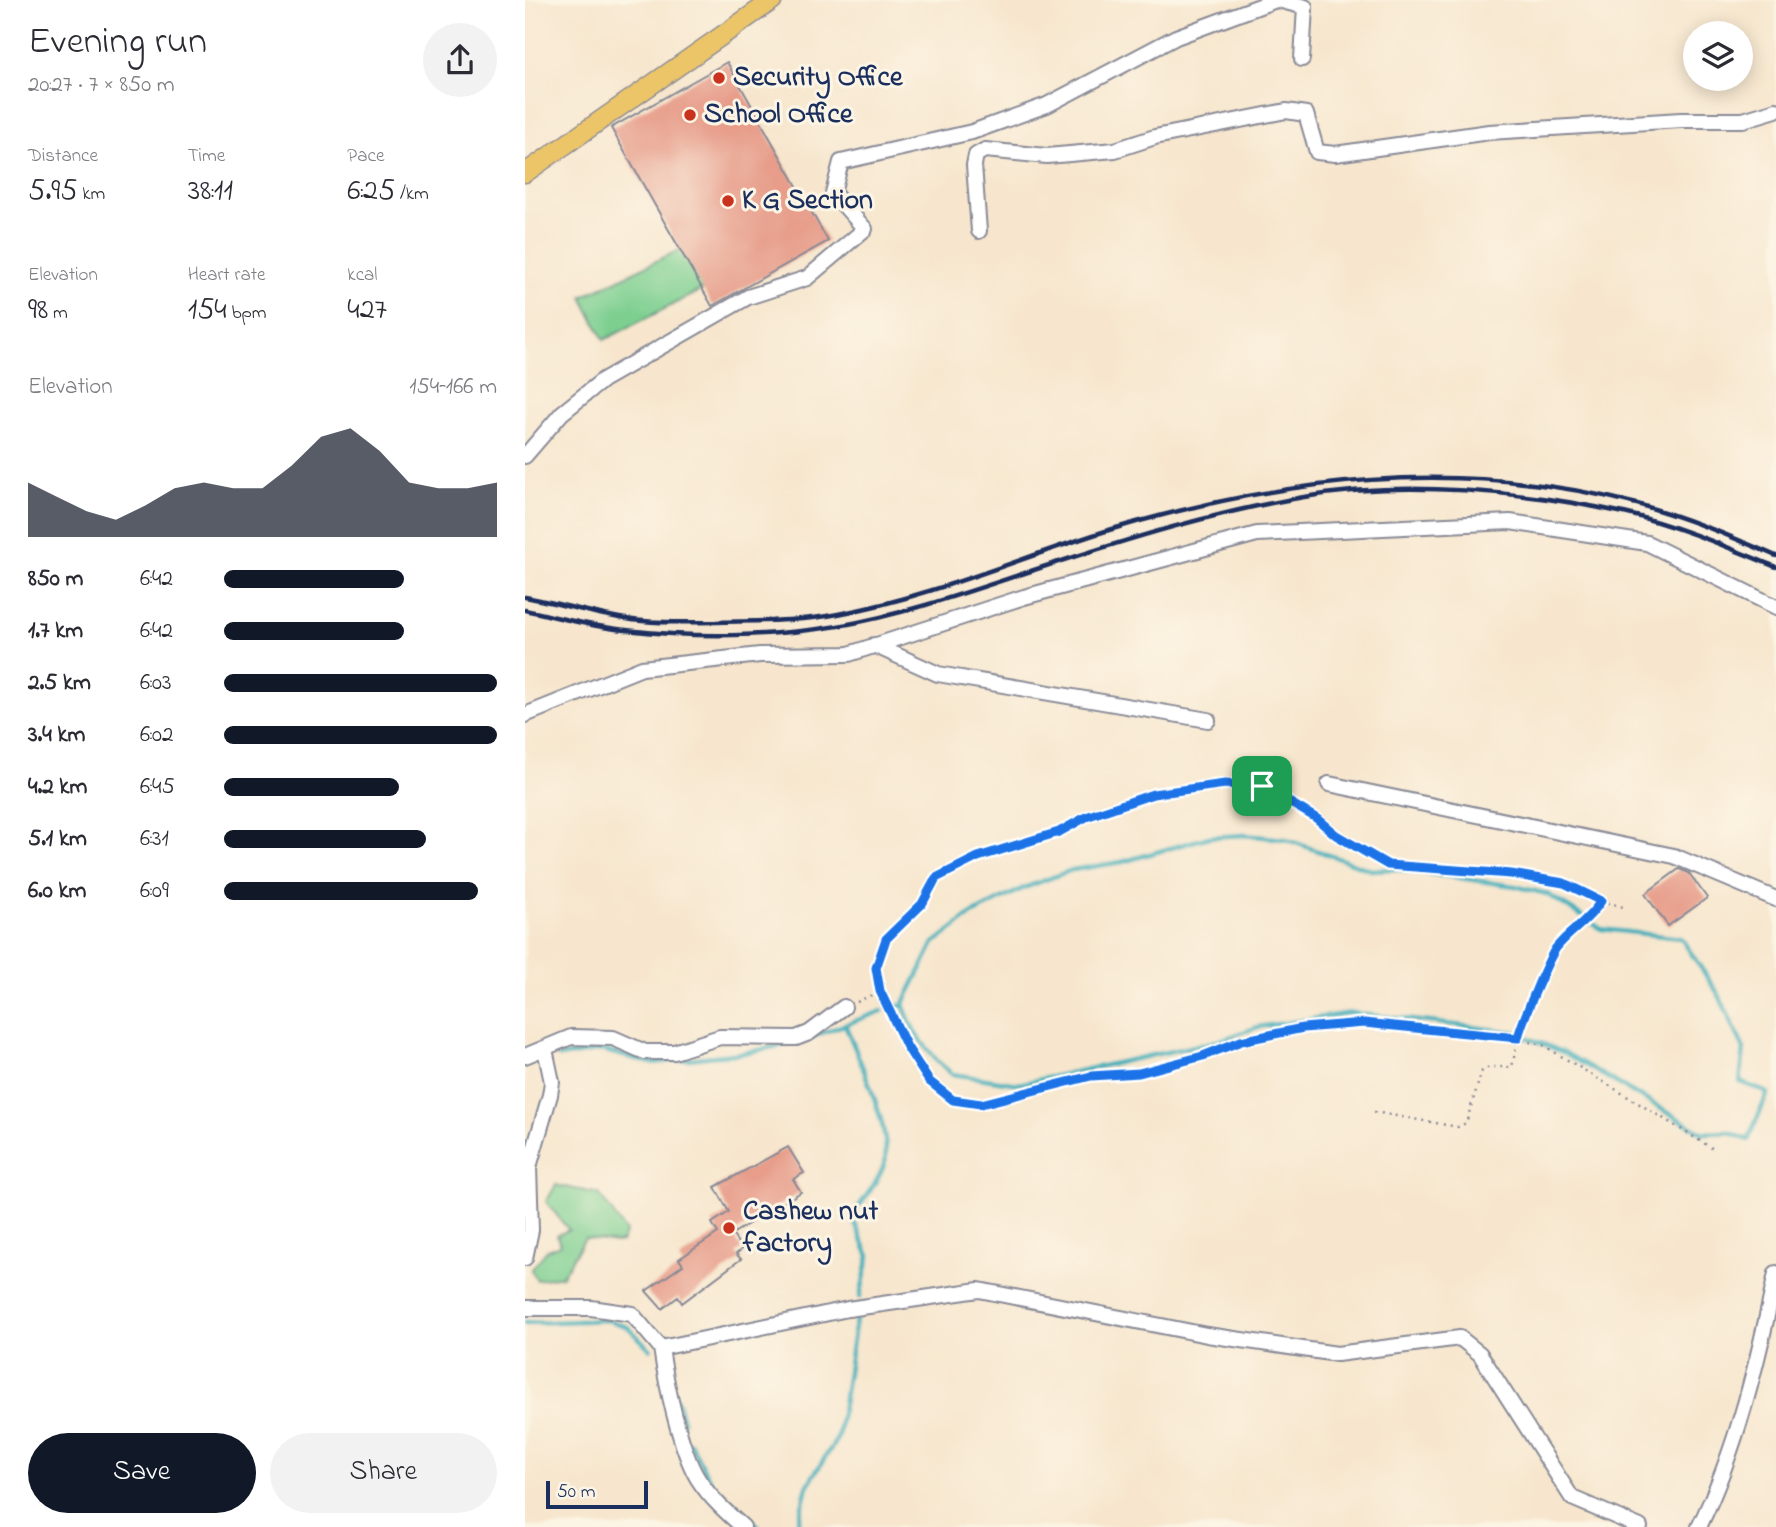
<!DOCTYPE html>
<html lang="en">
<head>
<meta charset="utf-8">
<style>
  body { margin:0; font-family:"Indie Flower",sans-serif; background:#f2f2f3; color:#2b2b33; height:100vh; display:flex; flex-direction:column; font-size:26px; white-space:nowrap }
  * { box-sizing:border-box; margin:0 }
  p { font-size:23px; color:#7c7c81 }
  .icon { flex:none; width:38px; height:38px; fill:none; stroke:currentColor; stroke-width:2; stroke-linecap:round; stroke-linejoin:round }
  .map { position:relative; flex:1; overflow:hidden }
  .details { display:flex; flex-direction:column; background:#fff; width:525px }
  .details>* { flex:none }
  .controls { position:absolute; left:1158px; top:21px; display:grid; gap:14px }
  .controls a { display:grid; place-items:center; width:70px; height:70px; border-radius:50%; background:#fff; box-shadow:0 4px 18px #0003; font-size:35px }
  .scale { position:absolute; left:21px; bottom:18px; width:102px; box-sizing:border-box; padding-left:7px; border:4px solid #1b2f5e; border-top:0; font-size:19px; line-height:24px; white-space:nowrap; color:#1b2f5e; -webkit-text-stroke:5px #fcf5e5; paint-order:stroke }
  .pin { position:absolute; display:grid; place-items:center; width:60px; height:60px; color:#fff; margin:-30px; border-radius:14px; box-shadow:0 4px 10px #0006 }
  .round { display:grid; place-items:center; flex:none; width:74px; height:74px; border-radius:37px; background:#f2f2f3 }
  .head { display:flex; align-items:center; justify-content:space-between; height:119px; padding:0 28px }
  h1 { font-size:38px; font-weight:600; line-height:52px }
  .metrics { display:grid; grid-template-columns:repeat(3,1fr); gap:10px; height:119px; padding:7px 28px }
  .metrics div { display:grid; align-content:center }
  .metrics b { font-size:30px; font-weight:600 }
  .metrics small { font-size:19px; font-weight:400 }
  .metrics p { font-size:19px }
  .chart { height:196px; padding:14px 28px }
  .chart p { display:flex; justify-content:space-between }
  .chart svg { width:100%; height:126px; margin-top:7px; fill:#111827; opacity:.7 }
  .button { display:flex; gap:14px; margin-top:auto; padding:14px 28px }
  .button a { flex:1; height:80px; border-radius:42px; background:#111827; color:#fff; font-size:28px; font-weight:600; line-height:80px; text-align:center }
  .button a+a { background:#f2f2f3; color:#2b2b33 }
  ul { padding:0 28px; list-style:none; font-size:23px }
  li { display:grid; grid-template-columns:112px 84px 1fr; align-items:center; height:52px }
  li i { height:18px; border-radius:9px; background:#111827 }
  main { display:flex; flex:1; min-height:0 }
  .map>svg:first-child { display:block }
</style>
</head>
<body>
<main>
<section class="details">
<div class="head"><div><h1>Evening run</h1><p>20:27 · 7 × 850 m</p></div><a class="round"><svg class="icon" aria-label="share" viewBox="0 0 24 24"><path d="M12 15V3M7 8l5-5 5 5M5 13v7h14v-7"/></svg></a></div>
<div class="metrics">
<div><p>Distance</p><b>5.95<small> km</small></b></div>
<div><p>Time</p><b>38:11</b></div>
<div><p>Pace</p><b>6:25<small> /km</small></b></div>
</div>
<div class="metrics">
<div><p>Elevation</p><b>98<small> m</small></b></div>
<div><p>Heart rate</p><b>154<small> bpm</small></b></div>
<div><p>kcal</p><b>427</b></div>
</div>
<div class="chart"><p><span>Elevation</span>154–166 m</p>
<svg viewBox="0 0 160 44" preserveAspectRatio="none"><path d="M0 44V25L10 30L20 35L30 38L40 33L50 27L60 25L70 27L80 27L90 19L100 9L110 6L120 14L130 25L140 27L150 27L160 25V44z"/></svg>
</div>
<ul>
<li><b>850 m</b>6:42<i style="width:66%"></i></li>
<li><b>1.7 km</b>6:42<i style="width:66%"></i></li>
<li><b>2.5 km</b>6:03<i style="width:100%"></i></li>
<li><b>3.4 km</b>6:02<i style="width:100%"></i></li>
<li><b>4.2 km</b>6:45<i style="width:64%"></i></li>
<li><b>5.1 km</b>6:31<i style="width:74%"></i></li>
<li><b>6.0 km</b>6:09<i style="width:93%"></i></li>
</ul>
<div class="button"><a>Save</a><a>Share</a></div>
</section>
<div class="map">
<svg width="1251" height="1527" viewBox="0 0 1251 1527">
  <rect width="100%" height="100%" fill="#fcf5e5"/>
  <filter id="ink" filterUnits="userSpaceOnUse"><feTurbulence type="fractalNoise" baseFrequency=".0143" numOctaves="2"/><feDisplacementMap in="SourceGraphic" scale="14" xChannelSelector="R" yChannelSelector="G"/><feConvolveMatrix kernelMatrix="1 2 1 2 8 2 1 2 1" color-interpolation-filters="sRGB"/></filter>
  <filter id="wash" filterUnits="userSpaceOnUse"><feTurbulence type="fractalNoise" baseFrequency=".00686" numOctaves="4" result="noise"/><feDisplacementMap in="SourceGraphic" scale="28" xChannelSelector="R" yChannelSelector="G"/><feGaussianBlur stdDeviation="1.57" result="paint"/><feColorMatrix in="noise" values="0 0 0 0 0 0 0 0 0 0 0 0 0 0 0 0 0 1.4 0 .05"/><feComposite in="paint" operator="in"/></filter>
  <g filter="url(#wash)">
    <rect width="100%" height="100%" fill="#f7e6cd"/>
    <path fill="#7dcf90" stroke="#4c7f77" stroke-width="2" d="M160 247 182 287 79 340 57 297Z
      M31 1185 74 1194 101 1232 96 1242 91 1243 60 1238 37 1276 12 1280 6 1270 22 1250 35 1245 32 1235 44 1230 21 1202Z"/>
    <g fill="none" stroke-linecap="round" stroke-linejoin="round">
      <path stroke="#40afbb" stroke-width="4.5" d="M378 1005 409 943 447 914 499 888 547 870 597 862 684 837 719 835 760 839 846 870 871 869 990 886 1022 894 1057 916
        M371 1007 378 1005 390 1033 413 1062 427 1074 494 1084 693 1041 733 1027 827 1013 990 1032
        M320 1024C332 1055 367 1129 360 1161 355 1181 337 1200 327 1217L344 1256 335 1297
        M289 1036 357 1011
        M1001 1037 1040 1053 1178 1133 1204 1132 1223 1140 1243 1093 1215 1082 1219 1049 1194 995 1156 938 1076 929 1065 922
        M34 1057 76 1050 127 1063 218 1053 264 1044
        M0 1323 83 1320 103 1327 125 1349
        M152 1399 158 1421
        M165 1443 187 1484 234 1527
        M272 1527 282 1486 313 1437 331 1319"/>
    </g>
    <g id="blocks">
      <path fill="#e79d8a" d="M202 62 303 241 187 306 86 128Z
        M1154 869 1164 873 1182 898 1143 926 1120 894Z
        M263 1147 279 1173 268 1179 276 1192 207 1234 217 1249 211 1254 216 1259 157 1303 153 1297 137 1309 121 1291 158 1265 154 1259 193 1233 187 1223 204 1212 190 1187Z"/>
    </g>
  </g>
  <g filter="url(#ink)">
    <use href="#blocks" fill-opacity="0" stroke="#898a96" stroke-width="2"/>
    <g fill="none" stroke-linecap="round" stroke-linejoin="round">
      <g stroke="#898a96" stroke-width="18">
        <path id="minor" d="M753 0 780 7 777 59
          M454 231 449 165 451 155 460 150 522 156 590 150 630 137 761 111 781 114 792 152 810 154 964 132 1156 120H1218L1251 110
          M0 456 37 413 78 380 223 297 282 278 340 229 308 193 316 162 447 132 522 105 651 37 751 0
          M349 645 413 674 683 720
          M0 715 117 668 235 655 324 654 499 597 732 534 985 522 1122 543 1251 607
          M804 784 1149 856 1251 899
          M0 1056 46 1037 88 1038 120 1052H149L195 1037 271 1038 284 1033 319 1007
          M0 1258 6 1230 4 1167 25 1095 27 1082 20 1049
          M0 1308H66L107 1314 136 1348 323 1309 454 1290 682 1335 812 1354 935 1338 955 1354 1047 1498 1115 1527
          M136 1348C141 1383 155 1450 173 1479 185 1498 202 1513 218 1527
          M1174 1527C1212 1449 1234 1358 1251 1273"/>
      </g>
      <g stroke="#898a96" stroke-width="21">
        <path id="major" d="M0 173 248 0"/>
      </g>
      <path stroke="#898a96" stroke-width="2.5" stroke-dasharray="2 5" stroke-linecap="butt" d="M355 991 382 1047 404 1081 428 1099 456 1104 566 1076 614 1073 678 1056 716 1041 778 1028 839 1023 971 1034 1018 1045 1190 1150
        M332 1002 355 991C346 936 368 941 396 905 403 897 405 883 413 877 431 863 457 857 478 852L628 794 700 784 737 786 791 818 811 835 863 865 986 874 1039 883 1063 897 1098 907
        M849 1112 933 1127 941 1123 957 1071 964 1067H987L995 1029 1029 950 1045 933 1065 919 1076 901"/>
      <use href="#minor" stroke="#fff" stroke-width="14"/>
      <use href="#major" stroke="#edc569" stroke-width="18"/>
      <path stroke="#1b2f5e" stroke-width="4.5" d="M0 597C34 603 67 614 101 619 130 624 162 622 191 622 231 621 274 622 313 614 406 597 494 558 584 530 758 478 934 457 1112 504 1160 517 1205 536 1251 556
        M0 610C33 617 67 627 101 630 170 638 246 637 313 626 383 614 451 589 518 567 603 539 690 512 779 497 879 480 1000 491 1099 513 1151 525 1202 547 1251 567"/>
    </g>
  </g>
  <g fill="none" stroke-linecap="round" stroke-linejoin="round" filter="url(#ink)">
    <g stroke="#fff" stroke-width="14">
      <path id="route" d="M700 784 737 786 791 818 811 835 863 865 986 874 1039 883 1076 901C1062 923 1046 929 1031 948 1023 959 996 1024 993 1038L839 1023 778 1028 716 1041 678 1056 614 1073 566 1076 456 1104 428 1100 404 1081 382 1047 355 991 351 968 361 939 397 904 411 878 453 857 534 832 561 817 628 794Z"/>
    </g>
    <use href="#route" stroke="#1a73e8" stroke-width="9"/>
  </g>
  <g fill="#c8321e" stroke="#fcf5e5" stroke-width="2.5">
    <circle cx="194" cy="78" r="7"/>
    <circle cx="165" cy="115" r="7"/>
    <circle cx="203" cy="201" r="7"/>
    <circle cx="204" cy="1228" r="7"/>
  </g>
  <g text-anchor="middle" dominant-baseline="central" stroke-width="6" stroke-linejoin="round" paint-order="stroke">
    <g font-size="28" font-weight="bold" fill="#1b2f5e" stroke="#fcf5e5" text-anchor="start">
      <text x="208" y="78">Security Office</text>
      <text x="179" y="115">School Office</text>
      <text x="217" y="201">K G Section</text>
      <text x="218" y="1212">Cashew nut<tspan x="218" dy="32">factory</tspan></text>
    </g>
  </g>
</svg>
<div class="controls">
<a><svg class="icon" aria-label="layers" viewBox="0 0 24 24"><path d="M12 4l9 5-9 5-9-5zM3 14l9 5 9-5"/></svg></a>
</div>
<div class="scale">50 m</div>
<div class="pin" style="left:737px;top:786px;background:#1e9e55"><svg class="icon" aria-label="arrive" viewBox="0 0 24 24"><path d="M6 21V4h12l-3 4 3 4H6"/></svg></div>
</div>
</main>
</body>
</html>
